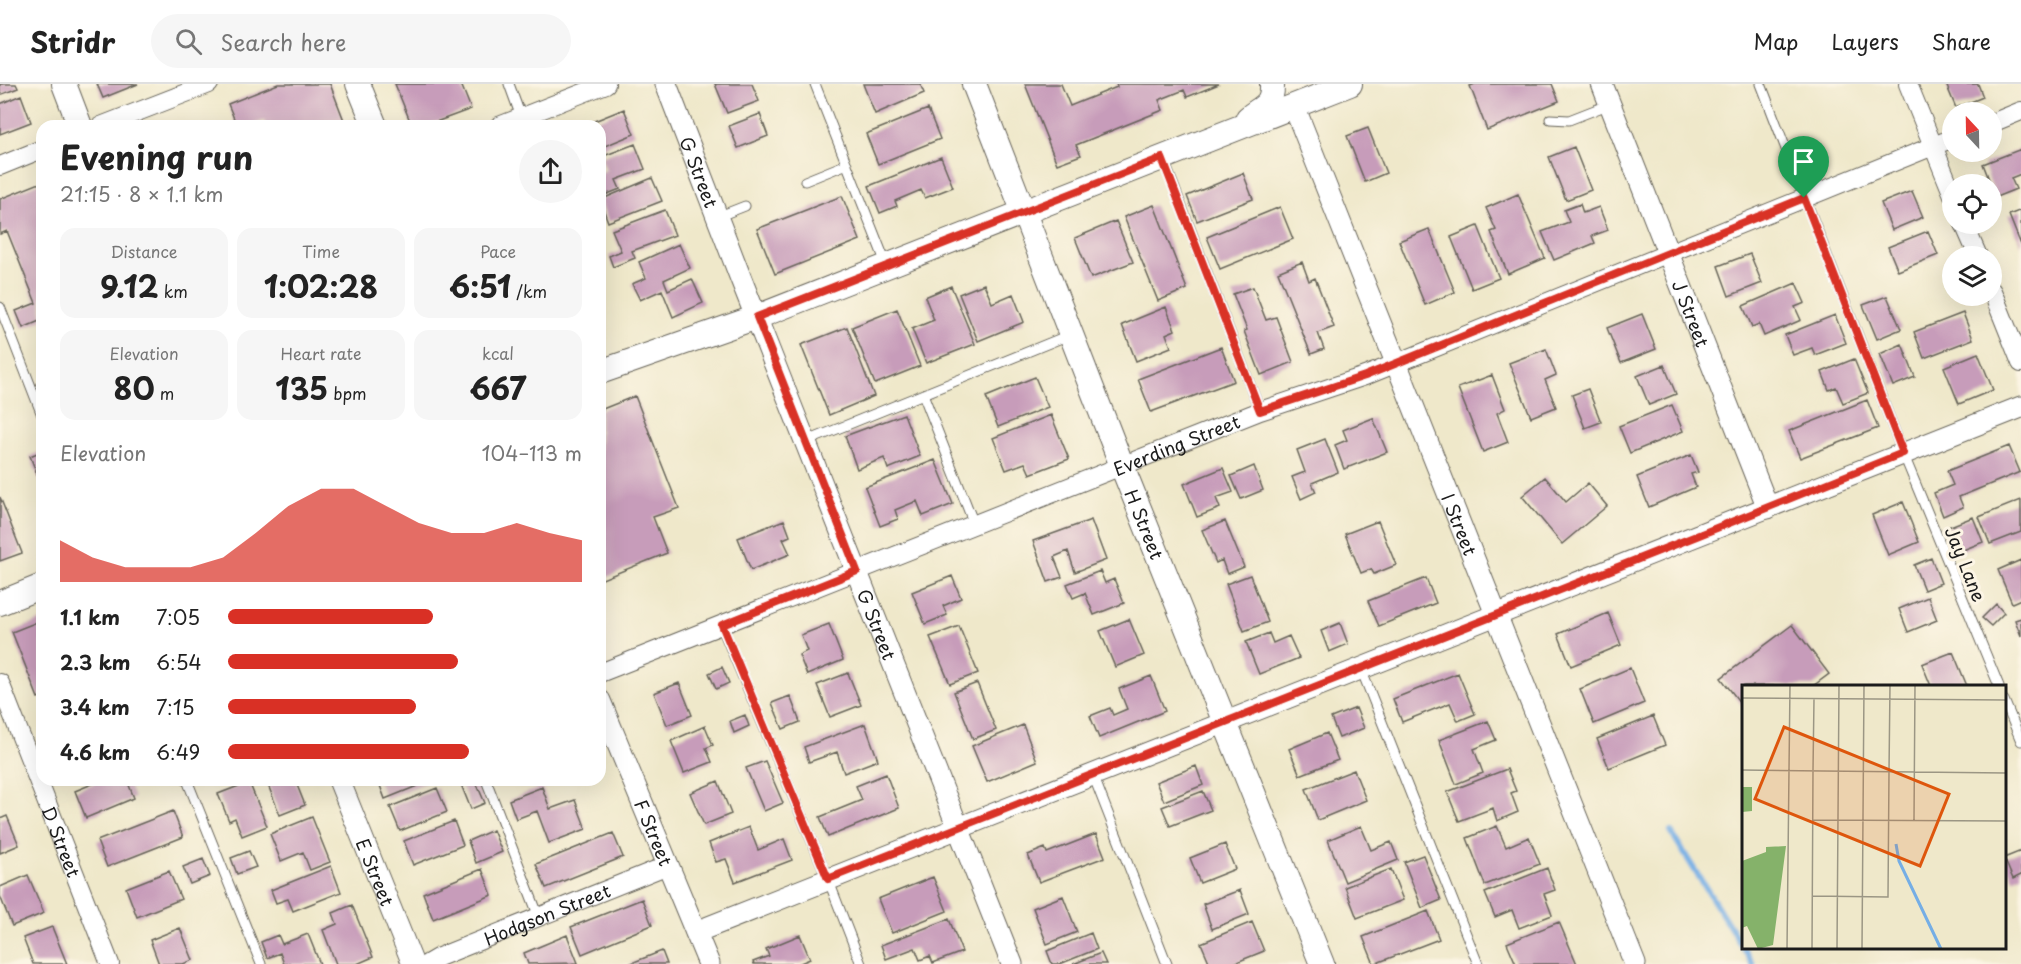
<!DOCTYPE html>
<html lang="en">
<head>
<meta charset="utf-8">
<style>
  body { margin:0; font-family:"Playpen Sans",sans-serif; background:#f6f6f6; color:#222; height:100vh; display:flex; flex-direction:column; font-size:22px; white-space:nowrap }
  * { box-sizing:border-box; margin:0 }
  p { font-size:20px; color:#767676 }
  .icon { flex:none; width:33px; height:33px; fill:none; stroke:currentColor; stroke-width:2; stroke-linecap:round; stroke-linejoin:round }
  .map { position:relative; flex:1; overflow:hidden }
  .sheet { position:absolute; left:36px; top:36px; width:570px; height:666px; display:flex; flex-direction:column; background:#fff; border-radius:18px; box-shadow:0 6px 24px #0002 }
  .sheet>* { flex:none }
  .needle { width:39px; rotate:338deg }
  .fabs { position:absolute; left:1942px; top:18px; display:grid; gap:12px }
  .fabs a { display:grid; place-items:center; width:60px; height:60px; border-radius:50%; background:#fff; box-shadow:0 6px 24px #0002; font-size:30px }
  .pin { position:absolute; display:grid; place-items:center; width:51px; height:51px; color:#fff; margin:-62px -26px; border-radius:50% 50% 50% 0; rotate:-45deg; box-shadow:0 0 6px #0007 }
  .pin .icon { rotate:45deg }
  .round { display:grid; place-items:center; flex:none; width:63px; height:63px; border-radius:32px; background:#f6f6f6 }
  .overview { display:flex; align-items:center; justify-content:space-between; height:102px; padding:0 24px }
  h1 { font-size:33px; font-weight:700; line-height:45px }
  .metrics { display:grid; grid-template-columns:repeat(3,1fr); gap:9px; height:102px; padding:6px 24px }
  .metrics div { display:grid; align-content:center; border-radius:15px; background:#f6f6f6; text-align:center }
  .metrics b { font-size:30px; font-weight:700 }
  .metrics small { font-size:16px; font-weight:400 }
  .metrics p { font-size:16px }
  .chart { height:168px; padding:12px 24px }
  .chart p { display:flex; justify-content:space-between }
  .chart svg { width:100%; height:108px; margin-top:6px; fill:#d93025; opacity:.7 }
  ul { padding:0 24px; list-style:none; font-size:20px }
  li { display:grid; grid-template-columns:96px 72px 1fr; align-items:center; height:45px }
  li i { height:15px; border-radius:8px; background:#d93025 }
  header { display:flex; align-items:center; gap:36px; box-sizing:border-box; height:84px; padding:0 30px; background:#fff; border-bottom:2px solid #e0e0e0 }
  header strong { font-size:28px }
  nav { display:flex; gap:33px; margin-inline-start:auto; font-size:21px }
  .search { width:420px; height:54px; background:#f6f6f6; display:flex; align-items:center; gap:15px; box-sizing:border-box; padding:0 21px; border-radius:33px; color:#767676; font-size:22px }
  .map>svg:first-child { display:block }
</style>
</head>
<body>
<header>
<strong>Stridr</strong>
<div class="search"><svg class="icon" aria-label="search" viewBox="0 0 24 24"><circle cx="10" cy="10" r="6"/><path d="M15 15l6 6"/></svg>Search here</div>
<nav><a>Map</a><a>Layers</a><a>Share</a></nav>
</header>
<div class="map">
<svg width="2021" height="880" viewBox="0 0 2021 880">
  <rect width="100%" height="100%" fill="#fcf5e5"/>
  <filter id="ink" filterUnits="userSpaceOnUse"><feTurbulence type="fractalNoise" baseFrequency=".0167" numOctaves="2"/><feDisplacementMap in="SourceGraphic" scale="12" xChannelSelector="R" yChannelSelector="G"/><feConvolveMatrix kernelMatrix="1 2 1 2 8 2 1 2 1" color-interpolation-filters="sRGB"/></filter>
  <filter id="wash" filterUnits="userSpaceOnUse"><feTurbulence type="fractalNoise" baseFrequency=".008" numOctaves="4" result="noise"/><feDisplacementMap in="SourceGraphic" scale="24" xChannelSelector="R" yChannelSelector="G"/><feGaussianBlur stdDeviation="1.35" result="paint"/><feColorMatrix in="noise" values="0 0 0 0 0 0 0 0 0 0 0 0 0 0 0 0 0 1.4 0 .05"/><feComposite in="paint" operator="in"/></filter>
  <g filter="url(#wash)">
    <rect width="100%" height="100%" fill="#efe8ca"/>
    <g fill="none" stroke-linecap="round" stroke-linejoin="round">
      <path stroke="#75aee5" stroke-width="6" d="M1671 748 1753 880"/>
    </g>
    <g id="blocks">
      <path fill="#c79cba" d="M0 0H16L18 4 0 11Z
        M97 0H138L103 14Z
        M278 0H330L345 39 352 36 354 42H266L264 37 250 42H237L228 20Z
        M395 0H461L471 25 425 42H412Z
        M715 0H752L759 17 727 29Z
        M863 0H920L924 9 875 30Z
        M1025 0H1061L1070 22 1117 3 1116 0H1219L1187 13 1184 6 1159 16 1163 26 1076 61 1081 71 1057 80Z
        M1475 0H1552L1559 17 1487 46 1470 2Z
        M1946 0H1978L1983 13 1956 24Z
        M21 11 31 38 0 50V20Z
        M624 25 634 50 600 64V42H588L587 40Z
        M928 25 940 55 878 80 866 50Z
        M760 30 768 52 738 64 729 42Z
        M1368 44 1386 89 1365 98 1347 52Z
        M635 60 645 85 616 96 620 105 600 113V89L606 86 601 73Z
        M1574 63 1591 106 1566 116 1549 73Z
        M2021 65V90L2011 94 2016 105 1996 113 1983 80Z
        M941 73 953 103 925 114 921 106 895 117 897 122 880 129 869 102Z
        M1243 89 1253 115 1197 137 1187 112Z
        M652 94 662 117 608 138 600 116Z
        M42 98V236L23 244 16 227 36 219 7 147 0 150V115Z
        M1912 107 1923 133 1892 146 1881 119Z
        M1518 110 1545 174 1508 190 1491 148 1496 146 1486 124Z
        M842 112 860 156 775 190 757 145Z
        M1580 120 1583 129 1599 123 1608 146 1592 152 1595 159 1554 176 1542 148 1569 138 1564 126Z
        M1154 121 1187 205 1158 217 1124 133Z
        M1280 123 1293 155 1220 185 1207 153Z
        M665 126 675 151 632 167 635 174 613 183 609 172 621 167 612 146Z
        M2021 126V161L2009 131Z
        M1116 137 1133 178 1091 194 1075 154Z
        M1478 142 1499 194 1472 205 1451 153Z
        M1429 145 1455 208 1425 221 1399 157Z
        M1928 147 1938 171 1898 187 1888 163Z
        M679 160 690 184 664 196 668 206 692 195 703 219 673 233 662 206 640 216 632 200 646 194 639 178Z
        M1750 170 1762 199 1729 212 1718 182Z
        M1302 178 1309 197 1315 194 1334 243 1318 249 1324 265 1311 270 1278 188Z
        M1796 199 1805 219 1795 223 1801 236 1764 252 1759 240 1752 243 1743 222Z
        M984 200 992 219 1013 210 1024 238 978 257 959 210Z
        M951 202 975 260 926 279 912 245 934 236 925 213Z
        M1253 203 1266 236 1276 233 1293 278 1261 291 1244 247 1247 246 1233 210Z
        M1887 212 1901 245 1877 255 1863 221Z
        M1166 223 1175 246 1166 250 1171 263 1136 277 1122 241Z
        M897 225 920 282 875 300 852 243Z
        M1963 229 1973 255 1924 274 1914 248Z
        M1642 230 1656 265 1621 279 1607 244Z
        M1835 231 1846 259 1815 271 1812 264 1793 271 1785 251Z
        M847 243 874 312 829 331 801 261Z
        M1902 260 1915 293 1893 302 1880 270Z
        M1221 263 1234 297 1151 328 1138 295Z
        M1546 265 1556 291 1545 296 1556 323 1531 333 1509 279Z
        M1978 269 1993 306 1959 320 1944 283Z
        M1854 275 1868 309 1843 319 1836 303 1829 306 1822 288Z
        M1664 281 1676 310 1649 321 1637 292Z
        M1492 291 1505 325 1497 329 1508 358 1483 368 1458 304Z
        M1035 293 1048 323 998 343 986 313Z
        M1588 305 1601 338 1585 344 1572 311Z
        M635 312 679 424 653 433 667 469 600 496V326Z
        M1867 316 1878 344 1800 374 1789 347Z
        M1672 321 1683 347 1630 369 1619 342Z
        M904 330 920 372 888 385 884 374 857 385 845 352Z
        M1051 331 1069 375 1030 390 1025 379 1006 386 993 354Z
        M1373 334 1387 368 1344 385 1335 361 1347 356 1343 346Z
        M1325 355 1338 388 1312 399 1316 408 1301 415 1292 393 1305 388 1297 366Z
        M2009 362 2020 388 1959 413 1963 423 1943 432 1934 409 1953 401 1947 387Z
        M42 367V403L30 372Z
        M1691 371 1698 388 1691 390 1696 403 1649 423 1637 393Z
        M935 376 953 420 923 432 917 417 895 426 898 435 880 442 865 403Z
        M1254 382 1263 406 1241 415 1231 392Z
        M1223 384 1233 408 1216 414 1220 424 1197 433 1184 400Z
        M1545 393 1566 418 1588 399 1607 422 1562 460 1522 412Z
        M0 413 22 469 0 477Z
        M2021 416V448L1990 460 1979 433Z
        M1903 418 1919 458 1888 471 1872 431Z
        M1973 433 1983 458 1953 470 1943 445Z
        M784 436 790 452 783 455 790 470 751 486 738 454Z
        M1091 436 1106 476 1075 488 1068 467 1054 473 1062 493 1048 498 1033 457Z
        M1225 437 1244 483 1227 490 1222 476 1216 479 1202 446Z
        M1378 437 1396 481 1374 490 1371 485 1361 489 1345 450Z
        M1931 474 1941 499 1924 506 1914 481Z
        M2021 476V515L2012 519 1998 486Z
        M1100 487 1105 499 1114 495 1124 519 1094 531 1085 509 1073 514 1067 500Z
        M1250 491 1268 538 1244 547 1226 500Z
        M952 492 961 514 943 522 947 531 925 540 912 508Z
        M1426 494 1436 519 1379 542 1368 517Z
        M1928 513 1937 536 1908 548 1899 525Z
        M1996 520 2004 529 1991 542 1982 534Z
        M1608 529 1621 561 1571 582 1558 550Z
        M2021 534V552L2015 536Z
        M1129 535 1144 571 1115 583 1100 547Z
        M42 536V612L38 614 12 548Z
        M1340 539 1348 560 1329 568 1321 547Z
        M829 540 843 576 807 591 799 571 807 567 801 551Z
        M1792 541 1829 590 1813 602H1744V624L1721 594Z
        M959 542 978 589 950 600 930 553Z
        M1269 549 1273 559 1289 552 1299 574 1259 590 1246 558Z
        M1953 568 1967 602H1931L1922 580Z
        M722 583 729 599 716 605 709 589Z
        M1630 584 1644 619 1594 640 1580 605Z
        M848 589 861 621 830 633 817 601Z
        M1458 589 1475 630 1458 637 1450 619 1402 638 1393 615Z
        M1151 592 1165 627 1099 654 1090 632 1110 624 1113 631 1127 625 1119 605Z
        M679 599 692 631 667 641 654 609Z
        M977 599 996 646 973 655 954 608Z
        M790 612 800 638 783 645 772 619Z
        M1356 624 1364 644 1339 654 1331 634Z
        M745 631 749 642 734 649 730 637Z
        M1653 632 1665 661 1609 684 1597 655Z
        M1488 637 1496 656 1474 665 1483 689 1456 700 1439 656Z
        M865 640 878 676 844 689 837 668 809 678 804 663Z
        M1023 641 1037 677 987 698 972 662Z
        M705 642 713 661 706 664 712 678 684 689 671 657Z
        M1327 649 1338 676 1300 691 1289 665Z
        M765 677 783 719 764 727 746 684Z
        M1196 682 1203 701 1164 717 1156 698Z
        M1507 685 1516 707 1511 709 1518 728 1497 737 1493 724 1459 737 1447 708Z
        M1354 686 1366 716 1318 736 1306 705Z
        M886 690 899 724 828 753 820 733 862 716 856 702Z
        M102 696H127L134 714 86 734 75 707Z
        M281 696H295L305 721 280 731 268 701Z
        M378 696H432L385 715Z
        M465 696H475L485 719 471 725 460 698Z
        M718 697 731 730 704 741 690 709Z
        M249 698 267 742 242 752 235 734 229 737 218 710Z
        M542 703 550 725 575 716 586 745 549 759 537 727 516 735 509 716Z
        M437 704 447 728 400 747 390 723Z
        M1203 707 1211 726 1170 742 1162 723Z
        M173 727 183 753 107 783 97 757Z
        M7 732 19 761 0 769V735Z
        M312 733 330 778 310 786 303 768 281 777 270 750Z
        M454 737 463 761 413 781 404 757Z
        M1361 742 1371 766 1391 758 1398 776 1345 798 1328 756Z
        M1497 742 1506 763 1529 753 1540 780 1485 801 1467 754Z
        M749 743 758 766 784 755 792 776 735 798 726 775 716 778 709 759Z
        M493 746 502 768 476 779 468 757Z
        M613 749 623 773 546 804 536 780Z
        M1096 750 1105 773 1039 798 1028 771 1045 764 1047 769Z
        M1225 760 1235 785 1200 799 1190 774Z
        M249 767 256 783 237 790 231 774Z
        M2021 767V791L2013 795 2004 774Z
        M1423 771 1441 816 1422 824 1404 778Z
        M203 775 210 792 190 800 183 783Z
        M331 782 341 808 293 827 288 815 276 819 271 806Z
        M1547 784 1555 806 1544 810 1552 831 1519 844 1512 826 1495 833 1485 809Z
        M482 785 492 811 433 835 423 809Z
        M1391 785 1403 816 1357 834 1345 803Z
        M169 787 181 815 137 833 126 804Z
        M28 791 44 829 12 842 0 812V803Z
        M933 793 947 827 892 849 878 815Z
        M1240 806 1249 830 1212 845 1203 820Z
        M1063 812 1077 848 1047 860 1033 824Z
        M642 815 652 841 582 870 571 843Z
        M352 821 373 873 357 880H336L323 846 337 840 333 829Z
        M1428 827 1439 855 1374 880 1363 853Z
        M949 835 962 868 933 879 930 872 920 876 915 864 886 875 881 861Z
        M1252 838 1264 867 1232 880H1210L1201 859Z
        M1559 838 1577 880H1516L1507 859Z
        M52 843 67 880H33L23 854Z
        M180 844 193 876 183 880H159L150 856Z
        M1091 849 1097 865 1060 880H1052L1047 867Z
        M308 850 320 880H284L280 869 267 874 261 858 278 851 282 860Z
        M567 851 578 879 528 880 524 869Z
        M800 851 810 875 798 880H754L753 878 769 872 766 865Z
        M662 867 667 880H629Z
        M1101 869 1106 880H1073Z"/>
    </g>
  </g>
  <g filter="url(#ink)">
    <use href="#blocks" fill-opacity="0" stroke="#666359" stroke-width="1.5"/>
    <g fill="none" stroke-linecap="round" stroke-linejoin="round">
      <g stroke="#666359" stroke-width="11">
        <path id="service" d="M509 0 521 33
          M815 0 887 182
          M1761 0 1903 369 1999 602
          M1550 35 1569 36 1610 20
          M1163 74 1260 327
          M805 97 847 80
          M717 133 745 122
          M0 223 42 331
          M923 310 974 440
          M805 358 1069 251
          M721 541 828 795 861 880
          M1361 585 1478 880
          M2004 616 2021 657
          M1093 691 1167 880
          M187 696 261 880
          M486 696 539 833"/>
      </g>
      <g stroke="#666359" stroke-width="20">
        <g id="minor">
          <path d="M1908 0 1953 111"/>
          <path d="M1992 39 2021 27"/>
          <path d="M101 42 209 0"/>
          <path d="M499 42 606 0"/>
          <path d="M0 82 42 65"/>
          <path d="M1964 140 1978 172"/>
          <path d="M1992 207 2021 279"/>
          <path id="s1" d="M600 589 1260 327 1365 292 1953 54"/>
          <path id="s2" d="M0 599 110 880"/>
          <path id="s3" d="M427 880 439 873 668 781"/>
        </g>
      </g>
      <g stroke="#666359" stroke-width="23">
        <g id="tertiary">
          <path id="s4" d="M666 0 741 195 1012 880"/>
          <path id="s5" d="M1602 0 1768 424"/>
          <path id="s6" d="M1294 22 1635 880"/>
          <path id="s7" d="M600 617 709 880"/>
          <path id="s8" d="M339 696 413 880"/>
          <path d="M696 848 2021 323"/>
        </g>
      </g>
      <g stroke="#666359" stroke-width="26">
        <g id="secondary">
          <path d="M64 0 80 42"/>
          <path d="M358 0 375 42"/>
          <path id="s9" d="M974 0 1122 382 1322 880"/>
          <path d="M1248 34C1262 22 1273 22 1272 0"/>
          <path d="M600 288 757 233 1350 0"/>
          <path d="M0 519 42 502"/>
        </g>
      </g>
      <use href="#service" stroke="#fff" stroke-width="9"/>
      <use href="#minor" stroke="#fff" stroke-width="18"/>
      <use href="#tertiary" stroke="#fff" stroke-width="21"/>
      <use href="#secondary" stroke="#fff" stroke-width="24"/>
    </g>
  </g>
  <g fill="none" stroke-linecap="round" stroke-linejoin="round" filter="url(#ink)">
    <g stroke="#fff" stroke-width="12">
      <path id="route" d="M1162 74 1260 327 1365 292 1804 114 1903 369C1546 514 1186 651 828 795L722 541 857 487 757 233Z"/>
    </g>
    <use href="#route" stroke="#d93025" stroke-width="8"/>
  </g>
  <g text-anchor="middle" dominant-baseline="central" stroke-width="6" stroke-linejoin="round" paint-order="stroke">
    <g font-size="18" fill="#1c1c1c" stroke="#fcf5e5">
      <text stroke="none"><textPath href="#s4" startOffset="94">G Street</textPath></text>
      <text stroke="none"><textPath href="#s5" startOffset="246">J Street</textPath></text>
      <text stroke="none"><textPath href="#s1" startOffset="620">Everding Street</textPath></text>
      <text stroke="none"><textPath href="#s6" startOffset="450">I Street</textPath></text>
      <text stroke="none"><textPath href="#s9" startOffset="472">H Street</textPath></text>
      <text transform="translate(1966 480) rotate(68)">Jay Lane</text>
      <text stroke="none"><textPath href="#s4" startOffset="580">G Street</textPath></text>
      <text stroke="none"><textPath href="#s7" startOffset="142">F Street</textPath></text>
      <text stroke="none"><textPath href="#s2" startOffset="170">D Street</textPath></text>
      <text stroke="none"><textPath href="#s8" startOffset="99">E Street</textPath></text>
      <text stroke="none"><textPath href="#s3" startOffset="130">Hodgson Street</textPath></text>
    </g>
  </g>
  <g transform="translate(1742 601)">
    <rect width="264" height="264" fill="#efe8ca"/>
    <path d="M0 102H10V126L0 127ZM44 161 31 260 16 264 5 241 0 243V176L24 167V162Z" fill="#85b26a"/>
    <path fill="none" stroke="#75aee5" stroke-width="3" d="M154 159 157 176 199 264"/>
    <path fill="none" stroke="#9b9684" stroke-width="1.5" d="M0 13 264 15M0 85 264 88M47 85 48 0M71 85 72 14M147 87 148 0M71 135 264 136M172 135 173 0M70 211 146 212 147 87M45 264 47 85M70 264 71 86M95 264 97 0M120 264 122 0"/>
    <path fill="#de560d" fill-opacity="0.15" stroke="#de560d" stroke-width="3" d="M42 42 207 109 178 181 13 114Z"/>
    <rect width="264" height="264" fill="none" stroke="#1c1c1c" stroke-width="3"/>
  </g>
</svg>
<div class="fabs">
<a><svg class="needle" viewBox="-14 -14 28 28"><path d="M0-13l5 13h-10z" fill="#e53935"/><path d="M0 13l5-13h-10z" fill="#767676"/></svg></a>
<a><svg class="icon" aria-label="locate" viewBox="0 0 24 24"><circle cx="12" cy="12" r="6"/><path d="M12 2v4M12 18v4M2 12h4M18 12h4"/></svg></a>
<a><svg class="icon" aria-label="layers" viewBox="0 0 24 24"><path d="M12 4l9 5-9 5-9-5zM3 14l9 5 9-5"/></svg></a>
</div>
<div class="pin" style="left:1804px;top:114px;background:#1e9e55"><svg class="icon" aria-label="arrive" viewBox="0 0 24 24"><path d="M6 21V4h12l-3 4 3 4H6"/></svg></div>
<section class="sheet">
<div class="overview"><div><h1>Evening run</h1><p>21:15 · 8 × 1.1 km</p></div><a class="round"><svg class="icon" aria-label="share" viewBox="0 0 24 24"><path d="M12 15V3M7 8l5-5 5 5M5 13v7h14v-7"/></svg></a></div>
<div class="metrics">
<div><p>Distance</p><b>9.12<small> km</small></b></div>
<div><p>Time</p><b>1:02:28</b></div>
<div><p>Pace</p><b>6:51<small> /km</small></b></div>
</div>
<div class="metrics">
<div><p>Elevation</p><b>80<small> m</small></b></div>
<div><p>Heart rate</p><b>135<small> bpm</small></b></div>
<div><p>kcal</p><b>667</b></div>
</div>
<div class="chart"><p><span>Elevation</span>104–113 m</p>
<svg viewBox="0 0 160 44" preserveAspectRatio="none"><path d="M0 44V27L10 34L20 38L30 38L40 38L50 34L60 24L70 13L80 6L90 6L100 13L110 20L120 24L130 24L140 20L150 24L160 27V44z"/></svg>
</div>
<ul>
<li><b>1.1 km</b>7:05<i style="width:58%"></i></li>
<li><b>2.3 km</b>6:54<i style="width:65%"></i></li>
<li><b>3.4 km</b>7:15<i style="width:53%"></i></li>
<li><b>4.6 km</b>6:49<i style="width:68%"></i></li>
</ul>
</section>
</div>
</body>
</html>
